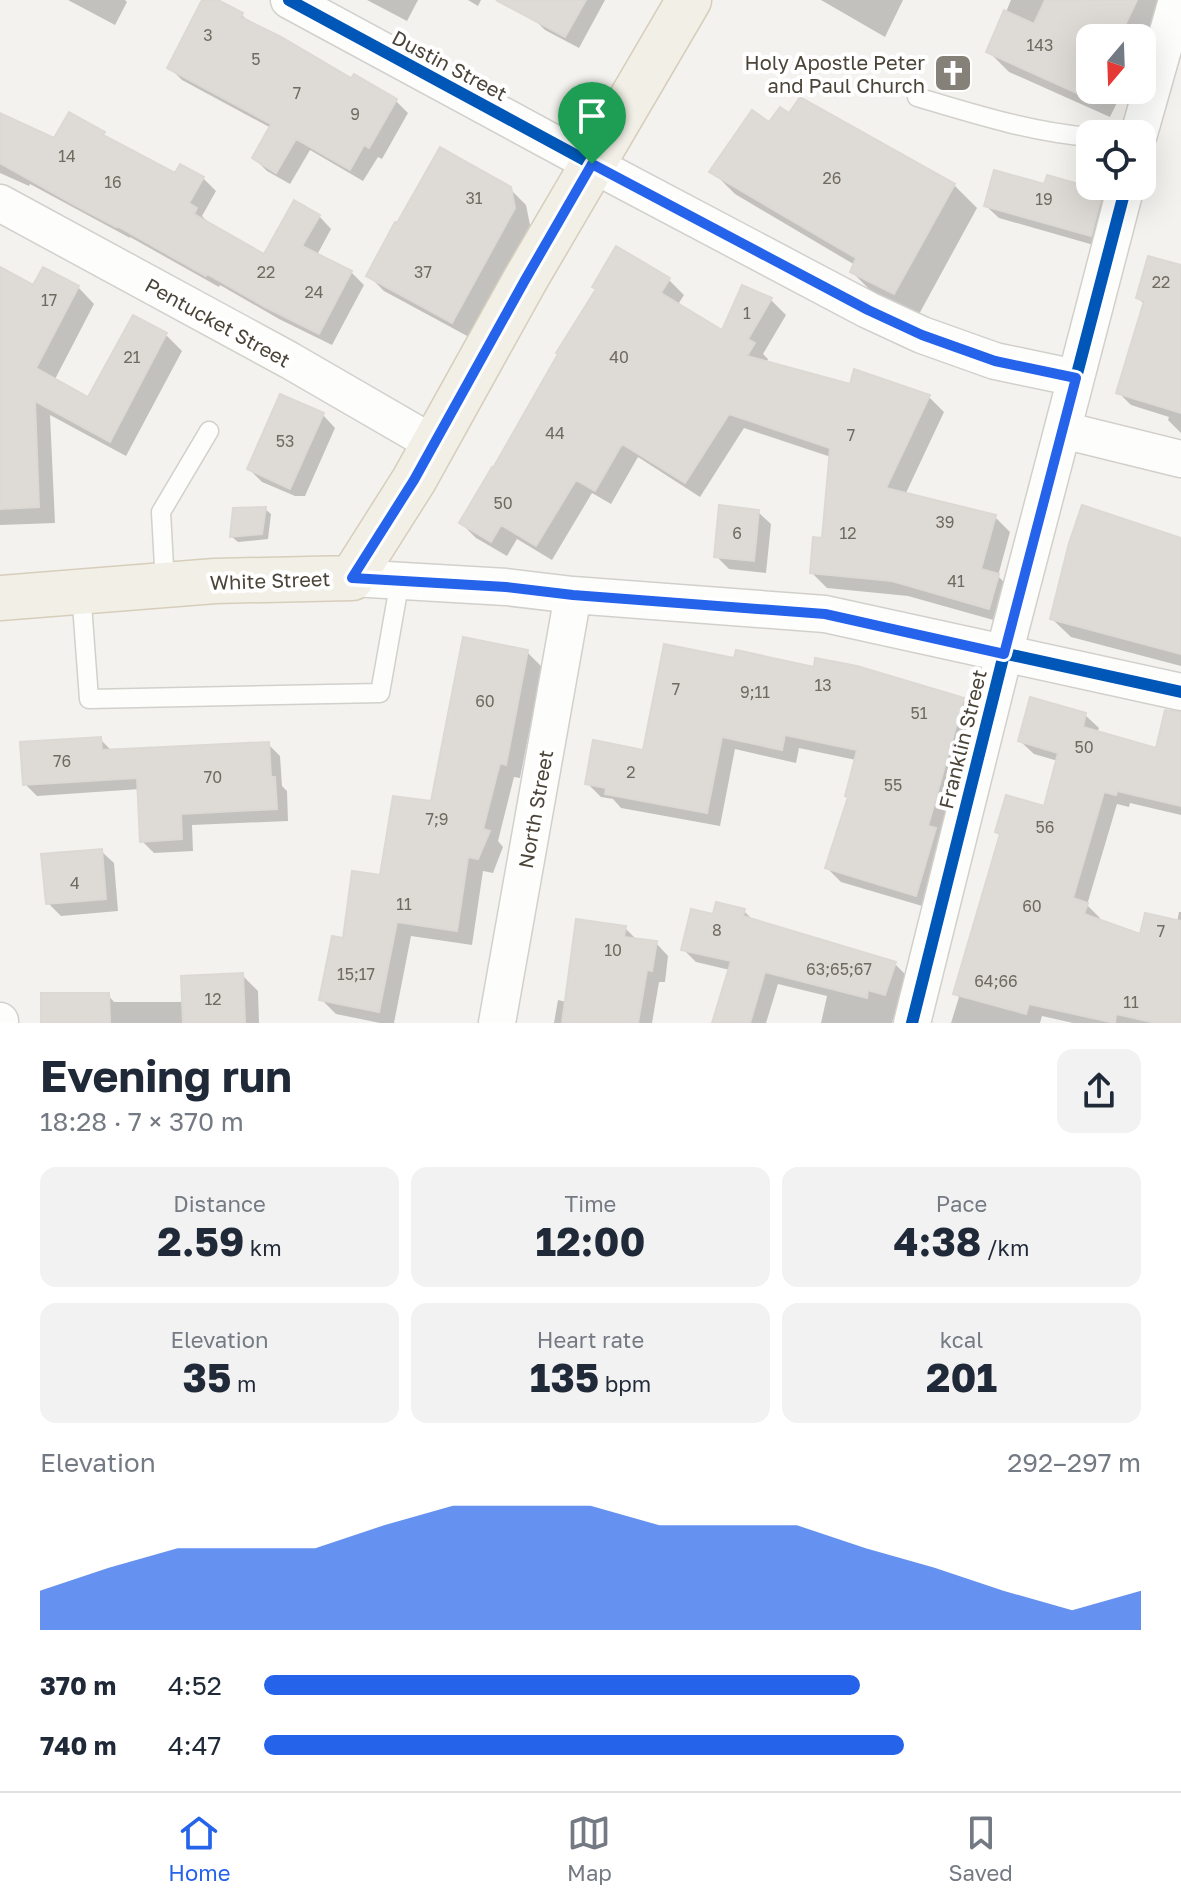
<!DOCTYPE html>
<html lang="en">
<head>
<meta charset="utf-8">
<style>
  body { margin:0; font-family:"Golos Text",sans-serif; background:#f2f2f3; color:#1f2937; height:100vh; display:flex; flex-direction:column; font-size:30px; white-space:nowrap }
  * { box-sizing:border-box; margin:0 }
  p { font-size:26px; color:#747a83 }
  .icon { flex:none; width:44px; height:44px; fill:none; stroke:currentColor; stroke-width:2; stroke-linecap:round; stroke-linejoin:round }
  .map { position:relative; height:1023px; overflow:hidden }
  .drawer { display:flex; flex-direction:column; background:#fff; flex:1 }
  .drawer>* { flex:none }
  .needle { width:52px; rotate:199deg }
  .fabs { position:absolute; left:1076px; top:24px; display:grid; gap:16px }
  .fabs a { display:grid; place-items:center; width:80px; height:80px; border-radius:16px; background:#fff; box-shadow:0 8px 32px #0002; font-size:40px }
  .pin { position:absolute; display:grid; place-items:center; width:68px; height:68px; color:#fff; margin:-82px -34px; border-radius:50% 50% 50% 0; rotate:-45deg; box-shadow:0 0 8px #0007 }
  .pin .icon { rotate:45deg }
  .round { display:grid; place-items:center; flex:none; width:84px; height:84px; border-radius:16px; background:#f2f2f3 }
  .head { display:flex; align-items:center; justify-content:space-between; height:136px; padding:0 40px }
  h1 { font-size:44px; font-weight:700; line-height:60px }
  .figures { display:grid; grid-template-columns:repeat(3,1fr); gap:12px; height:136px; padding:8px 40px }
  .figures div { display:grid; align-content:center; border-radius:16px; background:#f2f2f3; text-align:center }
  .figures b { font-size:40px; font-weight:700 }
  .figures small { font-size:22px; font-weight:400 }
  .figures p { font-size:22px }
  .chart { height:224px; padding:16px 40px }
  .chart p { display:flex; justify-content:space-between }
  .chart svg { width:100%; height:144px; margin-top:8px; fill:#2563eb; opacity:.7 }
  ul { padding:0 40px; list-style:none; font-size:26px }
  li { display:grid; grid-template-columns:128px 96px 1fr; align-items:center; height:60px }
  li i { height:20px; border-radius:10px; background:#2563eb }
  .tabs { display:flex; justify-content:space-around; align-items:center; height:112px; border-top:2px solid #e0e1e3; background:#fff; font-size:22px; color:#747a83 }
  .tabs a { display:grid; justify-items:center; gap:4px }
  .tabs .selected { color:#2563eb }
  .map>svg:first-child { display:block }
</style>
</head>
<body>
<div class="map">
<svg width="1181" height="1023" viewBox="0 0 1181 1023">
  <rect width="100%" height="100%" fill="#f4f2ee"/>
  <path fill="#0003" d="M68 0H125L127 2 115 25Z
    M205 0H213L242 15 252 25 352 81 396 101 408 113 382 159 378 157 363 181 310 150 290 184 267 171 254 158 271 128 182 80 170 68Z
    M367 0H418L407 21Z
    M468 0H481L478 6Z
    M531 0H605L579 48 545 30 532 17Z
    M821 0H903L885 37Z
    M1011 0H1165L1142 50V38H1090V90H1123L1110 117 1009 72 989 52Z
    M0 115 54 141 103 134 111 141 175 176 203 178 216 191 202 216 208 222 265 257 319 216 331 229 317 255 351 272 364 285 332 345 279 319 220 285 219 287 130 237V238L30 184 29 186 0 173Z
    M770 124 954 185 977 208 918 316 875 295 852 272 855 265 735 194 712 171Z
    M1045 186 1102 192 1115 205 1104 248 999 218 986 206Z
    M509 188 526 205 530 225 469 337 384 291 368 275Z
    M1181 267V433L1168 420 1169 417 1131 405 1118 392 1145 305 1138 298Z
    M0 269 34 288 78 287 94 304 54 381 89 399 166 335 182 351 126 456 50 415 55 523 0 525Z
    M669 280 684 295 677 306 723 333 743 287 771 300 786 315 763 354 768 359 766 364 851 386 855 372 929 397 944 412 905 495 995 517 1010 532 998 576 1013 591 1004 623 908 596 827 588 812 573 824 540 831 457 744 428 700 497 638 457 611 504 592 493 552 560 517 539 507 556 476 538 461 523Z
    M323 415 335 428 305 496H295L262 482 249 469Z
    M265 509 271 514 268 539 238 542 232 537Z
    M758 512 771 524 766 573 729 569 716 556Z
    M1181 540V666L1071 637 1052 619Z
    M666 646 963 700 977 714 929 908 841 882 827 868 849 798 856 760 799 748 796 763 735 749 720 826 621 808 613 799 601 797 587 783 644 752Z
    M527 652 542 667 520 778 514 777 498 841 503 847 493 873 483 871 472 945 411 936 394 1023H380L336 1014 322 1000 344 940 382 877 433 803Z
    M1085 715 1099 728 1097 733 1157 750 1181 733V815L1130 803 1129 807 1117 804 1087 905 1100 918 1098 921 1142 936 1177 922 1179 912H1181V1023H1073L1042 1016 1040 1023H951L959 997 955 994 1001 836 997 832 1046 808 1058 761 1034 754 1020 741Z
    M100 739 113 752 268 744 280 756 282 786 287 791 288 821 192 825 193 851 154 853 142 841 140 789 37 796 25 784Z
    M101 851 114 863 118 911 61 916 48 903Z
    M744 911 755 922 895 964 907 976 892 1023H821L827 996 778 984 766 1023H714L730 970 696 962 683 949 714 916Z
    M625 928 638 941 656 943 668 956 665 982H659L652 1023H554L558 1000 567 1002Z
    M242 975 258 991 259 1023H43L108 995 114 1002H184Z"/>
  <path fill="#dedbd6" stroke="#dcd9d4" stroke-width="2" d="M202 0H218L243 13 241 17 281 37 351 78 354 74 397 99 369 148 364 145 350 170 296 139 276 173 252 158 271 124 167 68Z
    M496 0H586L565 37Z
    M1045 0H1137L1119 38H1090V90H1094L1090 99 986 52 1004 10 1034 24Z
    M800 97 955 184 894 294 850 272 856 258 709 172 752 110 769 122 780 107 789 113Z
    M69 112 105 132 103 135 175 173 180 164 204 177 189 203 197 208 194 214 264 254 294 200 320 215 302 246 352 271 319 334 265 307 207 274 206 276 117 226 116 227 73 204 0 163V113L54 138Z
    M440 147 511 187 515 208 452 323 366 276 395 222 397 223Z
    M994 170 1044 184 1047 175 1103 191 1091 236 984 206Z
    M616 246 670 278 661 293 722 330 742 285 772 298 748 339 755 343 747 356 850 384 854 369 930 395 886 488 996 515 981 569 999 574 989 609 892 581 810 573 813 537 822 538 830 448 729 414 685 483 622 444 595 491 576 480 536 546 501 525 491 542 459 523 492 467 493 468 558 354 556 353 596 289 592 287Z
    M1148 256 1181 265V413L1116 393 1144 301 1136 298Z
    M0 267 33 285 43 267 79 286 36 368 88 397 133 315 167 333 110 442 35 401 39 507 0 509Z
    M280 394 324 413 290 489 247 469Z
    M719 505 759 510 754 561 714 557Z
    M1082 505 1181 538V654L1050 619 1069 543Z
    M266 507 262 534 230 537 233 508Z
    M463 637 528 650 506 765 500 763 483 829 490 831 478 859 468 857 457 931 397 922 379 1012 319 1000 332 936 343 938 352 871 380 875 393 796 431 801Z
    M664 644 734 658 736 650 814 667 815 658 857 666 964 698 928 826 936 828 916 896 825 868 848 797 845 796 857 750 785 735 782 750 722 737 707 813 605 794 606 788 585 784 593 740 643 750Z
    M1030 697 1086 713 1083 727 1156 748 1165 710 1181 712V806L1117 791 1116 795 1104 792 1073 898 1088 903 1084 914 1140 934 1145 913 1181 921V1023H1156L1116 1014 1115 1023 1029 1004 1026 1014 953 994 1000 834 995 832 1006 795 1044 806 1058 753 1018 741Z
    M101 737 102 750 269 742 271 777H275L277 809 181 814 182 839 140 842 137 778 23 785 20 742Z
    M102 849 106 899 46 904 41 854Z
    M716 902 745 909 743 916 896 962 885 995 868 990 867 998 765 972 750 1023H712L731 961 681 950 691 909 713 914Z
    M576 919 626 926 624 937 657 941 652 971 647 970 638 1023H562Z
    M243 973 245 1023H183L181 976Z
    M41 993H109L110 1023H41Z"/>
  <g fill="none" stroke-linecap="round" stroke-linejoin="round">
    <g stroke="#d2d0cb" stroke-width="21">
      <path id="service" d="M917 97C974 114 1031 132 1090 137
        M165 585 161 512 209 431
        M81 591 89 699 380 693 400 580"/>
    </g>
    <g stroke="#d2d0cb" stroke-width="39">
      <path id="minor" d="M289 0 592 164 868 310 922 335 995 361 1076 378
        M1139 134 1177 0
        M0 203 289 360 434 444
        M1063 430 1181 459
        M352 578 506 587 573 595 825 614 1181 692
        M0 1021V1023
        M497 1023 573 595
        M912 1023 1004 654 1126 186"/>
    </g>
    <g stroke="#d6cebb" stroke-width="47">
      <path id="primary" d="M0 598 215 581 352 578 414 480 525 280 689 0"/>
    </g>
    <use href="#service" stroke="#fdfdfc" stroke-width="18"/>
    <use href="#minor" stroke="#fdfdfc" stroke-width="36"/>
    <use href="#primary" stroke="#f2efe6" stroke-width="44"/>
    <g stroke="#fff" stroke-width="17">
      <path id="cycleway" d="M289 0 592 164 868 310 922 335 995 361 1076 378
        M352 578 506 587 573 595 825 614 1181 692
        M912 1023 1004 654 1126 186"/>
    </g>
    <use href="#cycleway" stroke="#0057b8" stroke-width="12"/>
  </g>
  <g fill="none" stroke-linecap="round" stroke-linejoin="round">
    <g stroke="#fff" stroke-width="16">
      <path id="route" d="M592 164 868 310 922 335 995 361 1076 378 1004 654 825 614 573 595 506 587 352 578 414 480 525 280Z"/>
    </g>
    <use href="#route" stroke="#2563eb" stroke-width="10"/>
  </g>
  <defs>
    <g id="church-square" transform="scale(2)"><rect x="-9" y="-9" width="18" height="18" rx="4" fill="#868178" stroke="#fff"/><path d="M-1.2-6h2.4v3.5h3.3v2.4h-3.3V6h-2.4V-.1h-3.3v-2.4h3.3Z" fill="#fff"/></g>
  </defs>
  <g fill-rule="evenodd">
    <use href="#church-square" x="953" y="73"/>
  </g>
  <g text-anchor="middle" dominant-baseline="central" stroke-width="8" stroke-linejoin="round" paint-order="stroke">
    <g font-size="16" fill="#706a61">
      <text x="208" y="35">3</text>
      <text x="1040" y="45">143</text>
      <text x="256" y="59">5</text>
      <text x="297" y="93">7</text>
      <text x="355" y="114">9</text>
      <text x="67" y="156">14</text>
      <text x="832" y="178">26</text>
      <text x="113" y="182">16</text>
      <text x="474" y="198">31</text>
      <text x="1044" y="199">19</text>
      <text x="266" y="272">22</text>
      <text x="423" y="272">37</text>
      <text x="1161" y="282">22</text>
      <text x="314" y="292">24</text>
      <text x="49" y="300">17</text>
      <text x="747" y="313">1</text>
      <text x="132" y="357">21</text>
      <text x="619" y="357">40</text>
      <text x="555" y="433">44</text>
      <text x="851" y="435">7</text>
      <text x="285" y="441">53</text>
      <text x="503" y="503">50</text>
      <text x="945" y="522">39</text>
      <text x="737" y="533">6</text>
      <text x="848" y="533">12</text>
      <text x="956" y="581">41</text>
      <text x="823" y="685">13</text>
      <text x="676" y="689">7</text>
      <text x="755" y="692">9;11</text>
      <text x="485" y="701">60</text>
      <text x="919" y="713">51</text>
      <text x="1084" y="747">50</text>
      <text x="62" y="761">76</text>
      <text x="631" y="772">2</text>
      <text x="213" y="777">70</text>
      <text x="893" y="785">55</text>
      <text x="437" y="819">7;9</text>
      <text x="1045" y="827">56</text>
      <text x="75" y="883">4</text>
      <text x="404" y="904">11</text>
      <text x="1032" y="906">60</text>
      <text x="717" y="930">8</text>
      <text x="1161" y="931">7</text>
      <text x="613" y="950">10</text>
      <text x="839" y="969">63;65;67</text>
      <text x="356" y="974">15;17</text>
      <text x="996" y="981">64;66</text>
      <text x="213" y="999">12</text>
      <text x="1131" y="1002">11</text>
    </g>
    <g font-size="20" fill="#4b4439" stroke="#fff" text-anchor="end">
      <text x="925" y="62">Holy Apostle Peter<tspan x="925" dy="23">and Paul Church</tspan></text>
    </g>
    <g font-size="20" fill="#4b4439" stroke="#fff">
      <text transform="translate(450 65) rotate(28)">Dustin Street</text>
      <text transform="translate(218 322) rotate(29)">Pentucket Street</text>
      <text transform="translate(270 580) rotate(-2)">White Street</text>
      <text transform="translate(962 739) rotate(-76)">Franklin Street</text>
      <text transform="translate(535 809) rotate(-80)">North Street</text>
    </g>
  </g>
</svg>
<div class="fabs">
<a><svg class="needle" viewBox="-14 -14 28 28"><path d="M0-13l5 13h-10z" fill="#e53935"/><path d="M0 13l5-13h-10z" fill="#747a83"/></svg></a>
<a><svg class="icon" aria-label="locate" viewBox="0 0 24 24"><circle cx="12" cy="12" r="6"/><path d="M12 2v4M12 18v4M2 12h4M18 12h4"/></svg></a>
</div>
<div class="pin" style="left:592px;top:164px;background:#1e9e55"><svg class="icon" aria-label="arrive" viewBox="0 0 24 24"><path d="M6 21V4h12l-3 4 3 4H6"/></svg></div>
</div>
<section class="drawer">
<div class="head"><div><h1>Evening run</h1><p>18:28 · 7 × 370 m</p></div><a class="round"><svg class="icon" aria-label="share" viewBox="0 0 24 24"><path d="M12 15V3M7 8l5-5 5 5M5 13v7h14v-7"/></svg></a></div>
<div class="figures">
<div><p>Distance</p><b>2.59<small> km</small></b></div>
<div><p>Time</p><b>12:00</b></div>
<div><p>Pace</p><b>4:38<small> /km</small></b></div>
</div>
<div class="figures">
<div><p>Elevation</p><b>35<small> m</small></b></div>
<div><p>Heart rate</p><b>135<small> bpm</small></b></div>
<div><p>kcal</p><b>201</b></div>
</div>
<div class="chart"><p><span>Elevation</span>292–297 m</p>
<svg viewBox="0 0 160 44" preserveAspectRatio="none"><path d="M0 44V32L10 25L20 19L30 19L40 19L50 12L60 6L70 6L80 6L90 12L100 12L110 12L120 19L130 25L140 32L150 38L160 32V44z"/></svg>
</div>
<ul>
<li><b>370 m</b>4:52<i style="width:68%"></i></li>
<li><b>740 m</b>4:47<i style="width:73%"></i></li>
</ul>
</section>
<nav class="tabs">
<a class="selected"><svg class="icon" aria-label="home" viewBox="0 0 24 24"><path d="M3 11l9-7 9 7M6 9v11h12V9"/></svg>Home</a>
<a><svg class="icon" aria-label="map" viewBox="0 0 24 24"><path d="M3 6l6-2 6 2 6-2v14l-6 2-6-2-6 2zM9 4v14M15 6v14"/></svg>Map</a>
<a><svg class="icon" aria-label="saved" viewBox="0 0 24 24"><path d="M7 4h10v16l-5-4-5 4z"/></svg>Saved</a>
</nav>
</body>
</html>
